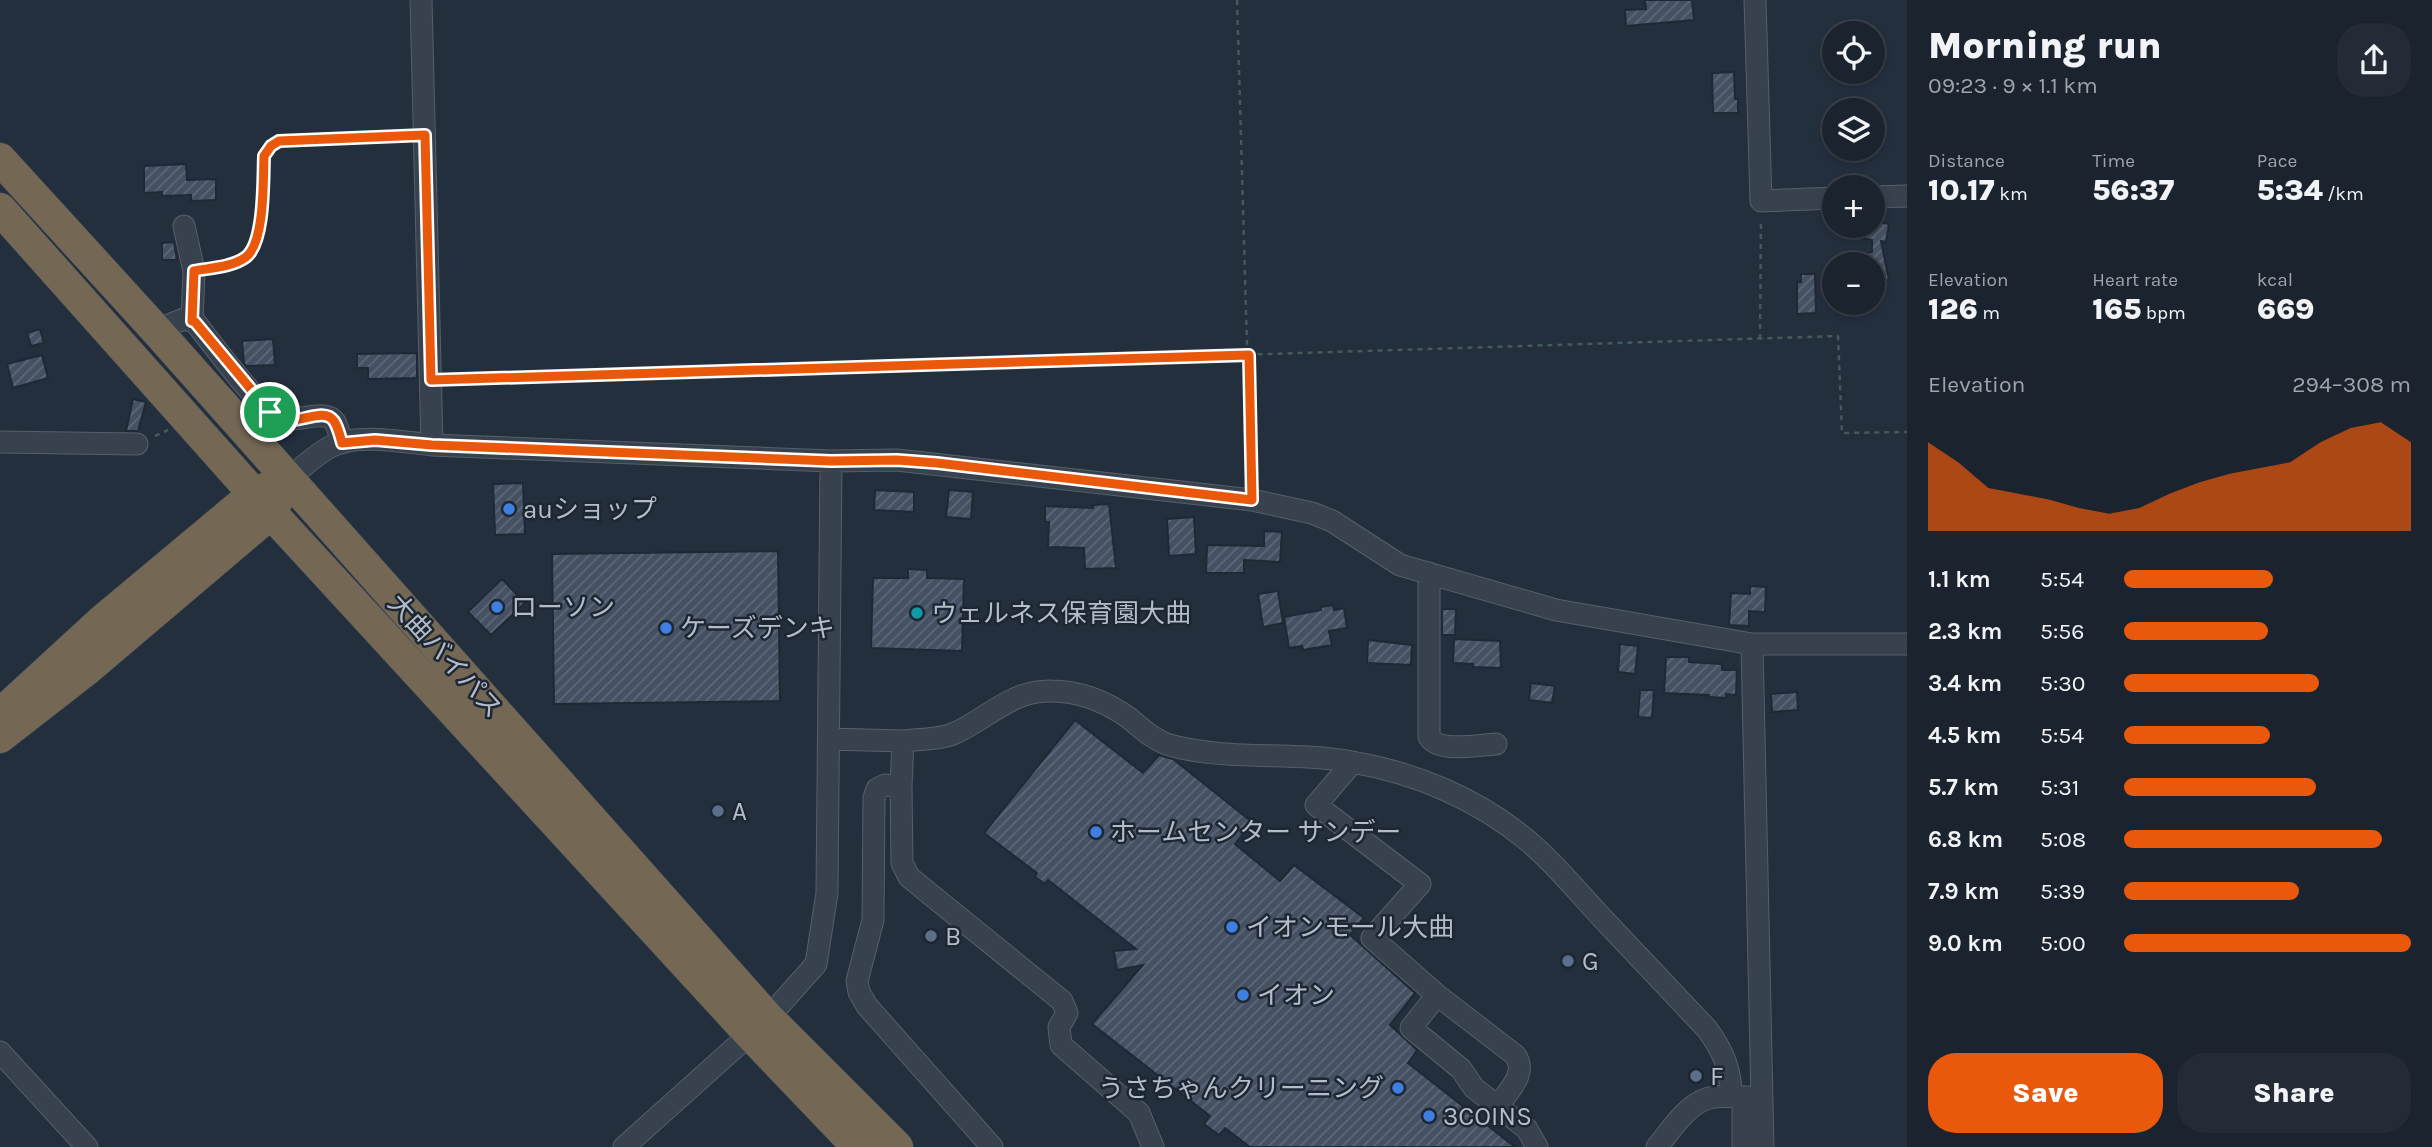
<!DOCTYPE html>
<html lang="en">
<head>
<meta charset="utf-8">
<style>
  body { margin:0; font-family:Karla,"Noto Sans JP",sans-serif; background:#242b36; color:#f1f3f6; height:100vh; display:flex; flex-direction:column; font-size:26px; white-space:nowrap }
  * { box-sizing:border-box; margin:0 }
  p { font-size:23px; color:#a0a4aa }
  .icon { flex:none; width:38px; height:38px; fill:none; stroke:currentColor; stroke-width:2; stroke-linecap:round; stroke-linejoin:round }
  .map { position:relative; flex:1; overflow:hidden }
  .side { display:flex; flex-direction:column; background:#1b232e; width:525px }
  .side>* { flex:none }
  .buttons { position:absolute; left:1822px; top:21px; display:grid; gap:14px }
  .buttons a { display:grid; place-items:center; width:63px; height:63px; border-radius:50%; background:#1b232e; box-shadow:0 4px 10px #0003,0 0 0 2px #39404a; font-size:35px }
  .pin { position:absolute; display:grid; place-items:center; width:60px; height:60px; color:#fff; margin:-30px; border:4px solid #fff; border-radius:50%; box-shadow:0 2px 7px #0007 }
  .round { display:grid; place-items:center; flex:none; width:74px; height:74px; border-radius:28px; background:#242b36 }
  .head { display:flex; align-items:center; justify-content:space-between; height:119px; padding:0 21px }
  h1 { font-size:38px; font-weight:800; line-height:52px }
  .stats { display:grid; grid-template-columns:repeat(3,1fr); gap:10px; height:119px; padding:7px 21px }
  .stats div { display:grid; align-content:center }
  .stats b { font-size:30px; font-weight:800 }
  .stats small { font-size:19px; font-weight:400 }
  .stats p { font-size:19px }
  .chart { height:196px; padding:14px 21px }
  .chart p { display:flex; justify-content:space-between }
  .chart svg { width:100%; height:126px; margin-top:7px; fill:#ea580c; opacity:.7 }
  .button { display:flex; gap:14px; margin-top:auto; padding:14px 21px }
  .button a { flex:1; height:80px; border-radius:28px; background:#ea580c; color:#fff; font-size:28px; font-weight:800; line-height:80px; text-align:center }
  .button a+a { background:#242b36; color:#f1f3f6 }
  ul { padding:0 21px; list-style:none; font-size:23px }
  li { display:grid; grid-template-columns:112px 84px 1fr; align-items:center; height:52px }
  li i { height:18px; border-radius:9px; background:#ea580c }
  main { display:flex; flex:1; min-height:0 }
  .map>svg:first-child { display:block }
</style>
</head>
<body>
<main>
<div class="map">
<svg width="1907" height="1147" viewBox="0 0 1907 1147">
  <defs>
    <pattern id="building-hatch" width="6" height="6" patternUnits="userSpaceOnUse" patternTransform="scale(1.75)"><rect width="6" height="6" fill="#455162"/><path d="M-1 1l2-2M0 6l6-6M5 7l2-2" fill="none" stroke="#5d6877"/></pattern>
  </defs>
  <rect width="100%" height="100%" fill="#242f3e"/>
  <path fill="url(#building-hatch)" stroke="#1f2835" stroke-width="2" d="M1645 0H1692L1694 20 1626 26 1625 10 1646 9Z
    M1734 72 1735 99H1738V113H1713L1712 73Z
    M186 164 187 180 216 179V200L191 201V195L162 196V192L144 193V166Z
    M1872 221 1889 224 1886 242 1881 241 1889 280 1872 284V264H1840V258L1872 252V240L1833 232 1834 226H1872Z
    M174 242 177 260H162V243Z
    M1801 274H1815L1816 313 1797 314V282H1801Z
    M40 329 44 343 31 346 27 333Z
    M273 339 275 365 246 366 244 363 242 341Z
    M417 353V378L368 379V368H357V354Z
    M42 355 48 378 13 388 7 364Z
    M133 399 146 402 138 431H126Z
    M523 483 525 534 495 535 493 484Z
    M875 490 914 492V512L874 510Z
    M949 490 973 492 971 519 946 517Z
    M1109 504 1116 568 1085 569 1084 548 1048 547 1049 522H1045V506L1093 508V505Z
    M1194 517 1196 554 1169 556 1167 519Z
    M1264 531 1282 532 1280 562 1244 560V573H1206L1207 545 1264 546Z
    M778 551 780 701 554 704 552 554Z
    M908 569 927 570V578L964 579 962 651 871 648 873 578H908Z
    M502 579 525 603 491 635 468 612Z
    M1750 586 1766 587 1765 612 1749 611V626L1729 625 1731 593 1750 594Z
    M1278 591 1283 623 1263 627 1258 594Z
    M1333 605 1334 610 1344 608 1347 628 1329 631 1332 645 1303 650 1302 646 1289 648 1284 617 1321 610V607Z
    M1442 609H1456L1455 635H1442Z
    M1454 639 1500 641 1501 668 1473 667V664L1453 663Z
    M1368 640 1412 645 1411 665 1367 663Z
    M1620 644 1638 646 1635 674 1618 672Z
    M1666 657H1689V662L1722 664V670H1737L1736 695 1726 694V698L1709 697V695L1664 693Z
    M1531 683 1555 686 1552 703 1529 700Z
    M1640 690H1654L1652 718 1638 717Z
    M1797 692 1798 710 1772 712 1771 694Z
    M1075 720 1143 773 1159 755 1173 759 1252 822 1235 844 1280 881 1294 865 1364 918 1350 935 1415 993 1390 1025 1417 1050 1408 1063 1515 1147H1250L1225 1128 1219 1135 1204 1124 1210 1116 1092 1024 1143 965 1117 970 1114 951 1136 949 1048 880 1045 884 1035 877 1037 873 984 833Z"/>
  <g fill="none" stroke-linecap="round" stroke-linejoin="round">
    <g stroke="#565f6c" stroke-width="23">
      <path id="minor" d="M421 0 432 445
        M1755 0 1761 201 1834 198
        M1872 197 1907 196
        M184 226 194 271 192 321
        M156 330 184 319 195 322C211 342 259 408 278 417 295 425 325 407 335 422 338 428 340 436 342 443
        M0 442 137 444
        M288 479C302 468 316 454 332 446 358 433 404 442 432 445L831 461 897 460 1252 500 1312 513 1332 521 1400 565 1556 610 1752 644H1907
        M1429 573V737C1439 753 1478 745 1496 744
        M1752 644 1763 1147
        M829 739 903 741 901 787 885 785 877 789 874 798 873 920 857 981 859 992 867 1006 992 1147
        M903 741C920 739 940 740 955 733 988 718 1012 690 1051 691 1080 691 1105 701 1129 718 1142 729 1156 742 1173 746 1232 761 1293 751 1352 762 1416 773 1478 799 1528 841 1556 864 1580 895 1605 921 1639 957 1673 993 1707 1029 1723 1051 1731 1069 1731 1096L1762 1098
        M1353 762 1316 805 1420 884 1372 938 1437 995
        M901 787 902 863 909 877 1062 1001 1067 1013 1059 1027 1061 1045 1139 1113 1153 1147
        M0 1052 87 1147
        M1743 1097V1147
        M1498 1106C1509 1090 1528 1073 1515 1055L1437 995 1411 1028 1461 1069 1474 1088 1527 1129 1537 1147
        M624 1147 768 1018 816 964 827 893 831 461
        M1657 1147C1671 1130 1687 1104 1709 1098 1716 1096 1724 1097 1731 1096"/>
    </g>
    <g stroke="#434c59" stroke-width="33">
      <path id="highway" d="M0 159 156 330 768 1018 897 1147
        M0 209 271 513 749 1033 858 1147
        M3 712 102 621 254 494 274 485
        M0 737 86 670 271 513 279 496"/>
    </g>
    <path stroke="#44595c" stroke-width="2.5" stroke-dasharray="5 5" stroke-linecap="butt" d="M1237 0 1251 483
      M212 267C224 265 241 264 249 255 265 237 263 180 264 156L271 146 279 141 407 135
      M1760 339 1761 220
      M448 380 1838 336 1842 433 1907 432
      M155 436 168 430"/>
    <use href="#minor" stroke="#38414e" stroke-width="21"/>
    <use href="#highway" stroke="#746855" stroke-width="32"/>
  </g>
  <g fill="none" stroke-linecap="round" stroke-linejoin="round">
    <g stroke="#fff" stroke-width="14">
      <path id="route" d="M425 135 431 380 1249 355 1252 500 937 463 897 460 831 461 432 445 375 440 342 443C340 436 338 427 334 421 325 408 304 421 291 420 283 420 276 416 270 412L195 322 192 321 194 271C210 268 233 267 246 257 265 242 263 180 264 156L271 146 279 141Z"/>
    </g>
    <use href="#route" stroke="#ea580c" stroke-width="9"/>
  </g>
  <g fill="#3f7fe0" stroke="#1d2633" stroke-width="2.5">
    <circle cx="509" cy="509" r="7"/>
    <circle cx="497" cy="607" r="7"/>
    <circle cx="666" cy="628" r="7"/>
    <circle cx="1096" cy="832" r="7"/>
    <circle cx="1232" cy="927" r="7"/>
    <circle cx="1243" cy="995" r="7"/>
    <circle cx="1398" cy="1088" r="7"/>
    <circle cx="1429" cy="1116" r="7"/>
  </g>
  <circle fill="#0f9aa8" stroke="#1d2633" stroke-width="2.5" cx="917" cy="613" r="7"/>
  <g fill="#5c6f8a" stroke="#1d2633" stroke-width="2.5">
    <circle cx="718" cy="811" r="7"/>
    <circle cx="931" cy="936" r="7"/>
    <circle cx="1568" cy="961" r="7"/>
    <circle cx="1696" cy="1076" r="7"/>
  </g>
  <g text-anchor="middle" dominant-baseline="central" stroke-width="5" stroke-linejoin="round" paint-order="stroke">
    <g font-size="26" fill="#b4bcc9" stroke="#1d2633" text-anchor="start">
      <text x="523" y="509">auショップ</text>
      <text x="511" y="607">ローソン</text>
      <text x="931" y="613">ウェルネス保育園大曲</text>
      <text x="680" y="628">ケーズデンキ</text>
      <text x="732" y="811">A</text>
      <text x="1110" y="832">ホームセンター サンデー</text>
      <text x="1246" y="927">イオンモール大曲</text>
      <text x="945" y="936">B</text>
      <text x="1582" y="961">G</text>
      <text x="1257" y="995">イオン</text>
      <text x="1710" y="1076">F</text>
      <text x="1384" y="1088" text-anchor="end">うさちゃんクリーニング</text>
      <text x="1443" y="1116">3COINS</text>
    </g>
    <g font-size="26" fill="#b4bcc9" stroke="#1d2633">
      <text transform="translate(445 656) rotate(48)">大曲バイパス</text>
    </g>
  </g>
</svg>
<div class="buttons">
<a><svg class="icon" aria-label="locate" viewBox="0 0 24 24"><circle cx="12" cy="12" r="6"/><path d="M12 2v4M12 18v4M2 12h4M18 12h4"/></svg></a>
<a><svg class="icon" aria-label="layers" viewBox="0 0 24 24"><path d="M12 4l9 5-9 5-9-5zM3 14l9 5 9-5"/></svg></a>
<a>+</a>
<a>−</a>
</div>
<div class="pin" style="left:270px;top:412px;background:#1e9e55"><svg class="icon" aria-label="arrive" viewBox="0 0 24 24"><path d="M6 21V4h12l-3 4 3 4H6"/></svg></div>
</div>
<section class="side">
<div class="head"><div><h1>Morning run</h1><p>09:23 · 9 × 1.1 km</p></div><a class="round"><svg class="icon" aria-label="share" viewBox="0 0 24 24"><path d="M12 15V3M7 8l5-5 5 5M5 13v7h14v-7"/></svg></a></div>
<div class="stats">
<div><p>Distance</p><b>10.17<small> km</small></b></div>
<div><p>Time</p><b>56:37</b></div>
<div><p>Pace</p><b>5:34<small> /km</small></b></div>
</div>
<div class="stats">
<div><p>Elevation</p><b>126<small> m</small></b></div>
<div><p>Heart rate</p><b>165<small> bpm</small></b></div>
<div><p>kcal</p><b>669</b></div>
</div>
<div class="chart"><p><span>Elevation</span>294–308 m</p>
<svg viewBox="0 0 160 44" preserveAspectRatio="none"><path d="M0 44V13L10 20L20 29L30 31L40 33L50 36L60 38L70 36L80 31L90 27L100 24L110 22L120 20L130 13L140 8L150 6L160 13V44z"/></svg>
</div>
<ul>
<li><b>1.1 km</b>5:54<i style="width:52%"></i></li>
<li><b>2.3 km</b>5:56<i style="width:50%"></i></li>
<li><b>3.4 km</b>5:30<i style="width:68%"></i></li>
<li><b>4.5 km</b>5:54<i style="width:51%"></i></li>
<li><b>5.7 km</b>5:31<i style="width:67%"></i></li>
<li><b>6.8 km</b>5:08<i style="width:90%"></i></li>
<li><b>7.9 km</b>5:39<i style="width:61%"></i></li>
<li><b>9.0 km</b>5:00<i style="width:100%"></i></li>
</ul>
<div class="button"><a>Save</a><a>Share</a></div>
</section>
</main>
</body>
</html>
